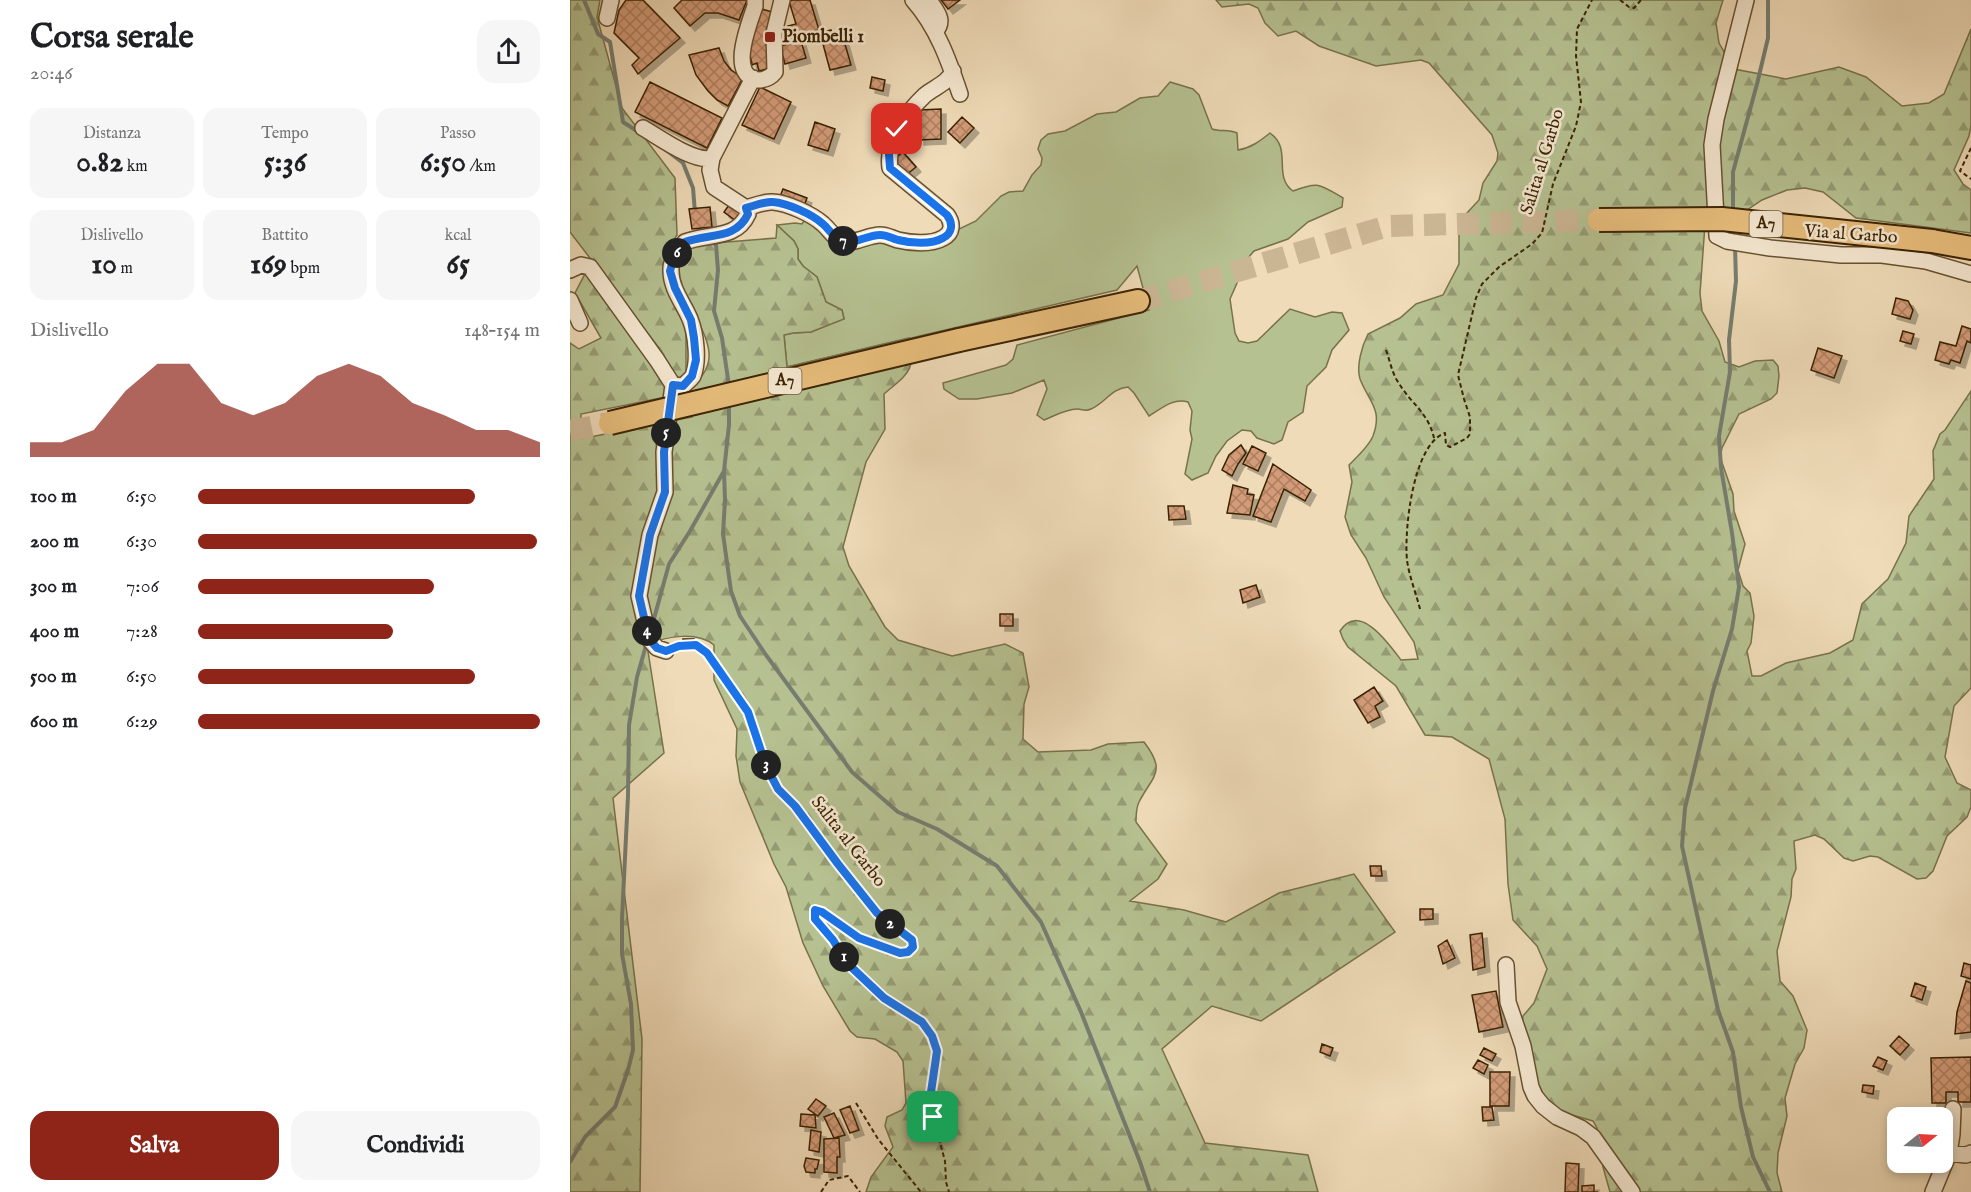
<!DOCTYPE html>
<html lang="it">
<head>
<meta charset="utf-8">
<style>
  body { margin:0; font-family:"IM FELL English",serif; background:#f6f6f6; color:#202124; height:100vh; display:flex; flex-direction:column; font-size:22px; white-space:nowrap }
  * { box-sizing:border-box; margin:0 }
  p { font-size:20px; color:#757577 }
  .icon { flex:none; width:33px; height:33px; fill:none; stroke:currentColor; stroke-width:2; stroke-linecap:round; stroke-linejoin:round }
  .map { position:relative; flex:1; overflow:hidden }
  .panel { display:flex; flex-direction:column; background:#fff; width:570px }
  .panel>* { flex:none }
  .needle { width:39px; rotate:72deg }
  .fabs { position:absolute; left:1317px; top:1107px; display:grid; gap:12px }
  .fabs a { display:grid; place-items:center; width:66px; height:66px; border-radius:12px; background:#fff; box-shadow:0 3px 9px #0003; font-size:30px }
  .pin { position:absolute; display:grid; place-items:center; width:51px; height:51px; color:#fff; margin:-26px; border-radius:12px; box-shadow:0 3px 9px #0006 }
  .km { position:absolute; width:30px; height:30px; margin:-15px; border-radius:50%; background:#222; color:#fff; font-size:16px; line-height:30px; text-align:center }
  .round { display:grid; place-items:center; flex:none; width:63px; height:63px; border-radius:18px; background:#f6f6f6 }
  .overview { display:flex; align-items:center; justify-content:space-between; height:102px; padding:0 30px }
  h1 { font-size:33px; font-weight:800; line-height:45px }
  .figures { display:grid; grid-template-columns:repeat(3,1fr); gap:9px; height:102px; padding:6px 30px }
  .figures div { display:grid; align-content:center; border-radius:15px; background:#f6f6f6; text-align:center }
  .figures b { font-size:30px; font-weight:800 }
  .figures small { font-size:16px; font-weight:400 }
  .figures p { font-size:16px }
  .chart { height:168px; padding:12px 30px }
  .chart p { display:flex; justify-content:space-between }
  .chart svg { width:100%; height:108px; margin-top:6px; fill:#8f2418; opacity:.7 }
  .button { display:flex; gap:12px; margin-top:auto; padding:12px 30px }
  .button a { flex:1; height:69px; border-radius:18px; background:#8f2418; color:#fff; font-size:24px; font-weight:800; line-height:69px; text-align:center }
  .button a+a { background:#f6f6f6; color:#202124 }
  ul { padding:0 30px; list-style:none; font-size:20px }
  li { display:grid; grid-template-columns:96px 72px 1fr; align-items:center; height:45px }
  li i { height:15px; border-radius:8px; background:#8f2418 }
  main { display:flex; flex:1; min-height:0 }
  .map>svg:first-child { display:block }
</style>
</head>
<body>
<main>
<section class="panel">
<div class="overview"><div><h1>Corsa serale</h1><p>20:46</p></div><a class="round"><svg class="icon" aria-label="share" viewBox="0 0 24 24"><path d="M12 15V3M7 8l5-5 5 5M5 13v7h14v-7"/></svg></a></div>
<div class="figures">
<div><p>Distanza</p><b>0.82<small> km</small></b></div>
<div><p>Tempo</p><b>5:36</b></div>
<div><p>Passo</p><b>6:50<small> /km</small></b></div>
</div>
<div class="figures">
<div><p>Dislivello</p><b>10<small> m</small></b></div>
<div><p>Battito</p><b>169<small> bpm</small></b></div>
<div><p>kcal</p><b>65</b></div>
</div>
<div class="chart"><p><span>Dislivello</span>148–154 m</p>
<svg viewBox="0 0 160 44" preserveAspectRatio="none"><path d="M0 44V38L10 38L20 33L30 17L40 6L50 6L60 22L70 27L80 22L90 11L100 6L110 11L120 22L130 27L140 33L150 33L160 38V44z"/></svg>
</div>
<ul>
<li><b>100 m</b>6:50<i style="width:81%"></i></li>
<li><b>200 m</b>6:30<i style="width:99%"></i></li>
<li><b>300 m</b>7:06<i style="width:69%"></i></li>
<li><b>400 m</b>7:28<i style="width:57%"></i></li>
<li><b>500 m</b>6:50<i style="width:81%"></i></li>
<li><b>600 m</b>6:29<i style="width:100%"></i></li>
</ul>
<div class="button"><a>Salva</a><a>Condividi</a></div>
</section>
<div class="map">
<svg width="1401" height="1192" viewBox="0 0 1401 1192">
  <defs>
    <pattern id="forest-firs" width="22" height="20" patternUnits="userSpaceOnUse" patternTransform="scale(1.5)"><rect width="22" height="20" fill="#b6c191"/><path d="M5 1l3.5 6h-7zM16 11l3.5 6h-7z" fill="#959c74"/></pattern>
    <pattern id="building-cross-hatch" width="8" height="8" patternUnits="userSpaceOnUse" patternTransform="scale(1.5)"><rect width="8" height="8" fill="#d39b78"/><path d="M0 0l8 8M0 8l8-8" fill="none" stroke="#ac7e60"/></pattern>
    <filter id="shadow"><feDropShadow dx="5" dy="5" stdDeviation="0" flood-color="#0004"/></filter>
  </defs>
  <rect width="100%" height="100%" fill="#efdbb8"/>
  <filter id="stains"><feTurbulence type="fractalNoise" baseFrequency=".00333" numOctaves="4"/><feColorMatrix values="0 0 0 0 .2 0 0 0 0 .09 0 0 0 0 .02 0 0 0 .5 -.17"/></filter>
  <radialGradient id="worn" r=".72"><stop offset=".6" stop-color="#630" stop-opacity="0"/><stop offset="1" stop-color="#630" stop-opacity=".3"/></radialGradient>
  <path fill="#b6c191" stroke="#78724a" stroke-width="1.5" d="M600 82 623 89 629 95 642 129C651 132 658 129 667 133L668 150C681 148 690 141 700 133 723 149 702 176 723 191 749 181 749 184 773 198L772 207 738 222 718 239 684 251 678 258 669 274 667 283 660 299 665 333 669 341 678 343 687 341 720 309 745 317 762 312 772 313 779 330 762 350 756 367 737 386 733 412 718 422 712 440 704 444 687 438 681 431 672 430 657 441 646 456 638 473 622 480 615 474 622 439 620 430 622 411 618 402C603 398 592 408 579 416L564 393 558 387C542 388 535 403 521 409 515 412 513 409 507 409 496 409 484 416 474 420L467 415 477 389 474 380 442 393 407 399H389L374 389 373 383 436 365 443 359 447 345 579 310 567 266 547 290 217 367 214 335 223 333 241 332 274 318 272 310 256 302 247 277 233 266 228 259V249L224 241 207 225 225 223 232 224 236 218 263 240 311 239 352 247 406 221 431 196 439 192 453 191 462 175 471 165 472 158 468 149 471 140 478 134 495 131 527 114 546 112 570 98 588 96Z"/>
  <path fill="url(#forest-firs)" stroke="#78724a" stroke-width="1.5" fill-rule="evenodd" d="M0 0H30L27 17 52 108 105 178 107 235 94 255 101 287 116 325V392C126 384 138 372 139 358 142 327 94 283 110 256 112 252 116 248 119 245L206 238 207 225 224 241 228 249V259L233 266 247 277 256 302 272 310 274 319 241 332 223 333 214 335 217 367 339 338C347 371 337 374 314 394L315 429 296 462 273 547 279 566 315 627 328 640 382 656 435 644 453 653 459 687 454 704 453 739 468 752 521 750 538 744 574 742C597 772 583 775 569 802 566 808 566 815 566 822L597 864 588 879 560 901 614 910 656 922 709 893 784 874 825 932 691 1021 642 1006 592 1049 635 1143 738 1155 748 1192H296L301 1177 323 1147 315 1126 317 1117 332 1110 336 1103 333 1061 327 1052 305 1039 287 1037 280 1031 253 986 233 943 216 887 204 864 170 782 166 756 167 729 144 680V645C127 631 97 636 77 645L94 753 43 798 72 1039 70 1192H0V343L9 349 31 338 5 293 16 272 79 359 89 348 0 232ZM115 393 122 417 10 439 11 414Z
    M646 0H1153L1146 23 1149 43 1164 69 1216 79 1269 67 1296 77 1332 106 1359 103 1374 94 1401 29V125L1399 136 1384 170 1393 184 1401 190V233L1286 218 1253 192 1235 188 1217 190 1192 200 1171 214 1136 211 1130 293 1132 311 1149 341 1155 362 1169 367 1185 361 1203 360 1208 366 1209 376 1207 393 1201 399 1169 414 1152 448 1150 457 1163 494 1164 511 1175 544 1168 570 1173 586 1180 593 1184 616 1181 643 1177 651 1182 676H1191L1216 663 1260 653 1283 640 1292 604 1318 579 1336 543 1339 516 1364 479 1363 451 1370 434 1375 430 1401 391V688L1384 706 1375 757 1387 783 1401 790V807L1397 817 1377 836 1363 871 1356 878 1347 879 1308 857 1300 856 1283 861 1274 858 1254 839 1245 835 1224 841 1226 869 1222 879 1221 897 1207 951 1210 981 1223 996 1237 1030 1234 1048 1225 1064 1215 1098 1217 1116 1208 1153 1207 1173 1212 1192H1040L1033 1167 1027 1128 1023 1121 981 1109 970 1096 952 1025 953 1016 964 1003 977 969 967 946 943 920 938 884 935 819 919 759 882 737 855 735 826 686 778 647 773 639 770 631C789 601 819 644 831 660L848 659 844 642 814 597 796 558 781 535 775 517 782 482 779 465C787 457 799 446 803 436 813 409 799 402 790 379 786 366 792 346 798 334L830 318 846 304 873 295 889 264V229L897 213 909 200 913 183 927 161 928 153 922 135 859 63 851 60 806 66 749 46 726 31 708 36 695 23 688 8 679 4 652 7Z"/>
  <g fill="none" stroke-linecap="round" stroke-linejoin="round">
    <path stroke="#767d70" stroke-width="4" d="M14 0 28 34 40 42 53 122 70 133
      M96 150 113 163 123 188 125 213
      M1163 212V172L1187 84 1198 38V0
      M142 241 146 245 148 270 144 311 152 338 159 386
      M1165 246 1166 281 1159 340 1160 372 1149 436 1151 468 1162 533 1169 587 1162 629 1143 691 1115 808 1112 846 1148 1010 1163 1052 1171 1107 1183 1157 1200 1192
      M154 471 155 500 153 534 161 591 170 616 196 655 282 772 328 812 367 829 427 866 471 922 511 1012 570 1162 580 1192
      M82 626 99 564 120 531 154 471 159 425V402
      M0 1162 15 1137 45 1107 58 1070 63 1050 61 1004 52 954V919L58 796 59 725 67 677 77 642"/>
  </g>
  <path fill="url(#building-cross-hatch)" stroke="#3b2303" stroke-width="1.5" filter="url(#shadow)" d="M56 0H73L110 38 68 74 62 65 69 58 44 33 49 10Z
    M112 0H177L169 20 148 13H135L120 26 104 8Z
    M223 0H240L249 30 222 39 218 26 226 24 219 1Z
    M371 0H390L378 9Z
    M192 9 202 12 195 35 201 68 189 71 187 63 182 65 178 45Z
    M261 30 264 40 273 37 281 65 260 70 250 33Z
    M231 41 236 58 215 64 210 46Z
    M149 48 154 61 161 70 173 78 158 106 147 100 138 91 126 75 119 55Z
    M302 77 315 80 313 91 300 88Z
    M80 82 152 118 137 148 65 112Z
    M190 87 221 102 204 139 172 125Z
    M371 109V139L349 140V110Z
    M392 117 404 128 390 143 378 132Z
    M245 122 265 129 258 151 238 145Z
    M333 152 346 167 335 176 322 161Z
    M213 189 237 198 233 209 209 199Z
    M159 205 171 214 166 221 154 212Z
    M140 207 142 227 122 229 119 209Z
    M1326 298 1338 301 1343 310 1340 319 1322 314Z
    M1392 326 1401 329V343L1397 341 1390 363 1381 360 1379 364 1365 360 1370 342 1386 346Z
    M1333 331 1344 334 1341 344 1330 341Z
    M1248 348 1272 356 1264 378 1241 370Z
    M671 445 676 453 668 464 662 476 652 470 659 455Z
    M682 446 696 453 688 471 673 464Z
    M703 464 741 490 735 501 714 489 701 522 683 516Z
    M663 485 678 489 677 494 684 495 680 515 657 513Z
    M598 506H614L616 519 599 520Z
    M686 585 690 597 673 603 670 590Z
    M430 614H443V626H430Z
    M113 639H124V643H113Z
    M804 687 813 701 805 706 810 717 798 723 784 700Z
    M800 866H811L812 876H801Z
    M850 909H863V919L850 920Z
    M912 933 915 967 903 970 900 935Z
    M877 940 885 958 873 964 868 946Z
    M1394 963 1401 965V979L1391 976Z
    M1396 981 1401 983V1032L1385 1034 1387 1012Z
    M1345 983 1356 987 1352 1000 1341 996Z
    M926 991 933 1027 909 1032 902 995Z
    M1329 1036 1339 1045 1330 1055 1320 1046Z
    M752 1044 763 1048 760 1056 750 1052Z
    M914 1048 926 1054 922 1061 910 1055Z
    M1308 1057 1317 1061 1313 1070 1303 1066Z
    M1401 1057V1102H1388V1092H1376V1103H1362L1361 1058Z
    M908 1060 918 1065 914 1074 903 1068Z
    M920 1072H940L939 1106H920Z
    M1293 1085 1304 1086 1303 1094 1292 1092Z
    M246 1099 256 1106 248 1116 238 1109Z
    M280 1106 289 1130 280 1133 270 1110Z
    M912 1107H922L924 1120 913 1121Z
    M264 1113 275 1135 264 1138 254 1117Z
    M231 1114 245 1115 246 1128 230 1126Z
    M241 1130 251 1132 249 1152 239 1150Z
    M269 1138 270 1157H267V1173L254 1172V1139Z
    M236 1158 249 1160 247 1169H245V1173L236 1172 234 1166Z
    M996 1163 1009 1164 1008 1192H995Z
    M1024 1185V1192H1028H1012V1186Z"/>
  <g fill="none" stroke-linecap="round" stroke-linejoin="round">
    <path stroke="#cbb694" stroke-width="22" stroke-dasharray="22 11" stroke-linecap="butt" d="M568 301 818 226 1029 220
      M0 431 40 423"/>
    <g stroke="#685130" stroke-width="18">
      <path id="minor" d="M185 0V6C180 22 157 76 188 80 196 80 201 77 205 72L204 33 212 0
        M343 0C367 27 379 61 390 94
        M359 0C366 11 376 20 365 32
        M1176 0 1146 119 1142 145 1147 236 1157 241 1200 248 1271 255H1312L1356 261 1401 274
        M37 18 41 0
        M73 128C89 137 124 163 142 158
        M176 208C184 206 195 201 203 202 217 203 242 214 253 224 260 230 264 239 274 241 286 244 298 235 310 235 317 235 321 238 328 240 340 243 361 245 373 238 383 233 383 223 377 215L320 168C316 140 336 113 355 95 365 87 378 83 383 71
        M0 270 11 265 20 267 87 360 103 385 113 386C116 383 121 379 123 376 129 361 126 334 120 319 114 304 101 289 101 271 100 260 109 251 115 242 139 233 166 240 178 214L176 208 144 187 140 170 142 158 183 78
        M0 300 10 323
        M96 651 87 648 79 639 69 596 80 535 95 492 94 452 103 385
        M936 965 938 1002 953 1046 961 1087 965 1096 973 1106 987 1117 1011 1128 1023 1137 1062 1192
        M1379 1153 1396 1155 1401 1153
        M1363 1192 1379 1153 1382 1134 1383 1109"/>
    </g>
    <g stroke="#3b2303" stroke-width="26">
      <path id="highway" d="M1362 241 1401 248
        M389 340 568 301"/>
    </g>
    <path stroke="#3b2303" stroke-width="2" stroke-dasharray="4.5 3" stroke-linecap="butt" d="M1050 0 1059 7 1064 8 1071 0
      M1401 148 1390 171 1401 179
      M816 350C820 361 822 373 828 382 841 404 858 412 864 438
      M850 609C846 593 839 576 837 560 834 530 843 444 875 433L876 445 880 447 897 438 900 434V417L894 399 888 375 906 298 912 284 929 267 962 244 972 233 983 184 1006 126 1011 102 1006 56 1007 29 1022 0
      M109 646 126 645 137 653 178 713 196 766 209 789 225 806 268 864 294 895 307 913 342 940 343 947 338 952 330 953 289 938 252 912 245 910V919L263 940 278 964 314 998 352 1022 362 1036 367 1051 360 1099 363 1117 375 1161 376 1182 379 1192
      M286 1103 308 1139 351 1192
      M251 1192 259 1180 278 1176 290 1192"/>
    <use href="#minor" stroke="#f5e8d1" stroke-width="15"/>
    <use href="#highway" stroke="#e8be7c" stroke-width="22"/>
    <g stroke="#3b2303" stroke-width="26" stroke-linecap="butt">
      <path id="highway-bridge" d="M1029 220 1152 219 1362 241
        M40 423 389 340"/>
    </g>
    <use href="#highway-bridge" stroke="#e8be7c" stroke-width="22"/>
  </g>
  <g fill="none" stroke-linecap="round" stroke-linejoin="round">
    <g stroke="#fff" stroke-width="12">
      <path id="route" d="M327 129 319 154 320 168 377 215C383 223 383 233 373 238 361 245 340 243 328 240 321 238 317 235 310 235 298 235 286 244 274 241 264 239 260 230 253 224 242 214 217 203 203 202 195 201 184 206 176 208L178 214C166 240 139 233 115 242L104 257 100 271 105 288 121 320 124 338 126 360 122 376 113 386 103 385 94 452 95 492 80 535 69 596 79 639 87 648 96 651 109 646 126 645 137 653 178 712 196 766 208 789 225 806 268 864 307 913 342 940 343 947 338 952 330 953 289 938 252 912 245 910V919L263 940 278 964 314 998 352 1022 362 1036 367 1051 360 1099 363 1117"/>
    </g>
    <use href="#route" stroke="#1a73e8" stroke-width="8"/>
  </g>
  <rect fill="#8f2418" stroke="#f5e8d1" stroke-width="2" x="194" y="31" width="12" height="12" rx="3"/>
  <g text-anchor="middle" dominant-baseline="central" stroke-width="5" stroke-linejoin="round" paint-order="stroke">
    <g fill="#f5e8d1" stroke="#735e41" stroke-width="1.5">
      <rect x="1179.5" y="211" width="33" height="26" rx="4.5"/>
      <rect x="198.5" y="368" width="33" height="26" rx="4.5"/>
    </g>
    <g font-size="16" font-weight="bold" fill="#3b2303">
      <text x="1196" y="224">A7</text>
      <text x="215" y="381">A7</text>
    </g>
    <g font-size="18" font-weight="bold" fill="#3b2303" stroke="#f5e8d1" text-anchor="start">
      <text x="212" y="37">Piombelli 1</text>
    </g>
    <g font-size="18" fill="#3b2303" stroke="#f5e8d1">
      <text transform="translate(973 162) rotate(-73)">Salita al Garbo</text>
      <text transform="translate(1281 235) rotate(4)">Via al Garbo</text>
      <text transform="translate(278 842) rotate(52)">Salita al Garbo</text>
    </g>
  </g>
  <rect width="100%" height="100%" filter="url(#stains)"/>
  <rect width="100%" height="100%" fill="url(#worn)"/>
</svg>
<div class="fabs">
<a><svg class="needle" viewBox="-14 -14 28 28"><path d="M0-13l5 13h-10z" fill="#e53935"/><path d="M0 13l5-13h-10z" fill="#757577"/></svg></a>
</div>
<div class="pin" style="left:363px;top:1117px;background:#1e9e55"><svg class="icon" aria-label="arrive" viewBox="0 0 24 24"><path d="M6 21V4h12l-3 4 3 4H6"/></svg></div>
<div class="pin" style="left:327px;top:129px;background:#d93025"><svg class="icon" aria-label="check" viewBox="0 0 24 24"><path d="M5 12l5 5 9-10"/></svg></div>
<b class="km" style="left:274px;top:957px">1</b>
<b class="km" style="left:320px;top:924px">2</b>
<b class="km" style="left:196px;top:765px">3</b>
<b class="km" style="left:77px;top:631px">4</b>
<b class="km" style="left:96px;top:433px">5</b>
<b class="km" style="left:107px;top:253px">6</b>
<b class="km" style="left:273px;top:241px">7</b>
</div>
</main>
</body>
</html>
